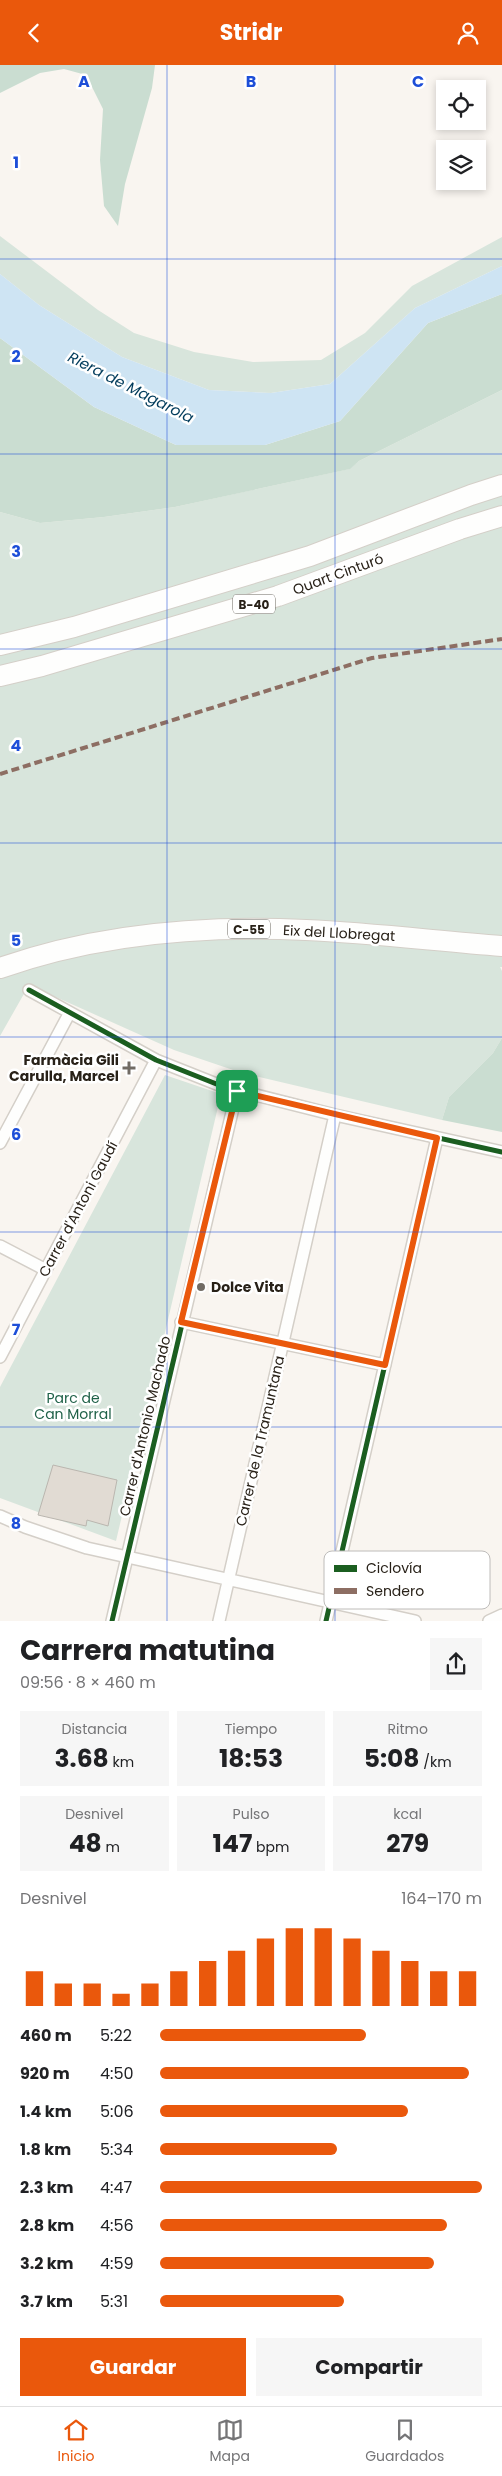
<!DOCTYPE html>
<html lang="es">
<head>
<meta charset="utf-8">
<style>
  body { margin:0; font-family:Poppins,sans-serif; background:#f6f6f6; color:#202124; height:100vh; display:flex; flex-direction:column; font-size:19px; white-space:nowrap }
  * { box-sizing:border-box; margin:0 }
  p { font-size:16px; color:#757577 }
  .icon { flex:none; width:28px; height:28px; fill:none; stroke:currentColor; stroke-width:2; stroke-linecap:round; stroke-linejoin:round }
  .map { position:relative; height:1556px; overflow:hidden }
  .side { display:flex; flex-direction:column; background:#fff; flex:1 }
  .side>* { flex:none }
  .fabs { position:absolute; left:436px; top:15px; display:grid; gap:10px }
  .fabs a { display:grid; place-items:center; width:50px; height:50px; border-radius:0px; background:#fff; box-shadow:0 2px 8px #0003; font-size:25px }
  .pin { position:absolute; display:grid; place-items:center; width:42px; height:42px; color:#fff; margin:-21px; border-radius:10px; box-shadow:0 2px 8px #0006 }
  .round { display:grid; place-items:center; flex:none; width:52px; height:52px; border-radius:0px; background:#f6f6f6 }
  .summary { display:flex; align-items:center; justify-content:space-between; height:85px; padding:0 20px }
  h1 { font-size:28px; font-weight:700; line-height:38px }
  .stats { display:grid; grid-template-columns:repeat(3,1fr); gap:8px; height:85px; padding:5px 20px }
  .stats div { display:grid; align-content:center; border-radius:0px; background:#f6f6f6; text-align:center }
  .stats b { font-size:25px; font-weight:700 }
  .stats small { font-size:14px; font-weight:400 }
  .stats p { font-size:14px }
  .chart { height:140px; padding:10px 20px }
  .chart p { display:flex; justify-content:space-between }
  .chart svg { width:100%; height:90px; margin-top:5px; stroke:#ea580c; stroke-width:6 }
  .cta { display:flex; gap:10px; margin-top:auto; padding:10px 20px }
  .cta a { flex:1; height:58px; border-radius:0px; background:#ea580c; color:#fff; font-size:20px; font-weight:700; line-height:58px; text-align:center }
  .cta a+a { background:#f6f6f6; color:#202124 }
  ul { padding:0 20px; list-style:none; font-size:16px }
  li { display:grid; grid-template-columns:80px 60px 1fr; align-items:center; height:38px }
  li i { height:12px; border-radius:6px; background:#ea580c }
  header { display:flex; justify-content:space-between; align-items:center; height:65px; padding:0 20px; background:#ea580c; color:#fff; font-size:22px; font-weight:700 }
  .menu { display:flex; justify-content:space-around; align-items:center; height:70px; border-top:1px solid #e0e0e0; background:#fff; font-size:14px; color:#757577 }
  .menu a { display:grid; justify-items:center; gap:2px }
  .menu .current { color:#ea580c }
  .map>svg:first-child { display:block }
</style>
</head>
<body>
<header><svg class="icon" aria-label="back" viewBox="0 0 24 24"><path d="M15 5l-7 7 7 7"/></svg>Stridr<svg class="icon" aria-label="person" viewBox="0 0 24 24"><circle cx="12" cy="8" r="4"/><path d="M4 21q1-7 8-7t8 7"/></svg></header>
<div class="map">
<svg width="502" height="1556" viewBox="0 0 502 1556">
  <rect width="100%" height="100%" fill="#f9f5f0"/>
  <path fill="#d8e5dc" d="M0 171 98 245 134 268 194 287 253 297 321 295 365 268 412 221 502 172V201L415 243 330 319 271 328 209 325 122 292 39 240 0 209Z
    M502 325V902H500L502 906V973L493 988 449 1032 442 1055 242 1008 174 985 29 920 0 971V447L40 458 104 452 175 442 349 404 359 396Z
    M165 1010 221 1029 116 1476 0 1433V1322Z"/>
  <path fill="#caddd1" d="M0 0H155L152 23 125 119 118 161 104 141 100 95 103 44 86 10 64 4 40 8 0 28Z
    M502 229V325L359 396 350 404 175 442 104 452 40 458 0 447V273L94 342 176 380H265L340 356 428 258Z
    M502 973V1067L442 1055 449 1032 493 988Z"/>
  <path fill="#cee4f3" d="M502 201V229L428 258 340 356 265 380H176L94 342 0 273V209L39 240 122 292 209 325 271 328 330 319 415 243Z"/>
  <path fill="#e1dbd3" stroke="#bab6af" d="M53 1400 117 1415 108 1461 87 1455 86 1461 38 1450Z"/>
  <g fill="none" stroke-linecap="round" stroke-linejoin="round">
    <g stroke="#d4cfc8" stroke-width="14">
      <path id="street" d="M29 925 156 995 224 1022 335 1050 502 1087
        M0 1078 69 949
        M0 1181 46 1205
        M181 1257 385 1300
        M0 1292 156 995
        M0 1451 25 1462 87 1483 415 1556
        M112 1556 237 1026
        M219 1556 335 1050
        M326 1556 437 1073
        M489 1556 502 1550"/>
    </g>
    <g stroke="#d4cfc8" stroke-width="22">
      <path id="highway" d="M0 580 74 562 310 491 471 430 502 420
        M0 611 42 601 278 531 460 464 502 451
        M0 903C97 869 204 860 306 865 371 868 437 876 502 881"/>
    </g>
    <use href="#street" stroke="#fefefd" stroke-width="11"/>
    <use href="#highway" stroke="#fefefd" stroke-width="20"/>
    <path stroke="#8d6e63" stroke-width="4" stroke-dasharray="8 4" stroke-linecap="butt" d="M0 709 372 593 502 574"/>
    <g stroke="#fff" stroke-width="8">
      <path id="cycleway" d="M29 925 156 995 224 1022 335 1050 502 1087
        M112 1556 237 1026
        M326 1556 437 1073"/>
    </g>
    <use href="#cycleway" stroke="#1b5e20" stroke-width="5"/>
  </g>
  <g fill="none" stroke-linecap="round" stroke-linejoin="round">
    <g stroke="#fff" stroke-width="10">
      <path id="route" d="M237 1026 437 1073 385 1300 181 1257Z"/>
    </g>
    <use href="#route" stroke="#ea580c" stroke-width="6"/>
  </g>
  <path fill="none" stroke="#1d4ed8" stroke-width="1" stroke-opacity="0.55" d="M167 0V1556M335 0V1556M0 194H502M0 389H502M0 584H502M0 778H502M0 972H502M0 1167H502M0 1362H502"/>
  <g fill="#716b64" stroke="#fff" stroke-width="2">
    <path d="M126.5 995.5h5v5h5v5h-5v5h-5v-5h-5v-5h5z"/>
    <circle cx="201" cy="1222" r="5"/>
  </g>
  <g text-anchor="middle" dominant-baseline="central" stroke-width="5" stroke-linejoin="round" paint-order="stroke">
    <g fill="#fff" stroke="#68645d" stroke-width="1">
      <rect x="233" y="529.5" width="42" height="19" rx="4"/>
      <rect x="228" y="854.5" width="42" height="19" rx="4"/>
    </g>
    <g font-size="12" font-weight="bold" fill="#282118">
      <text x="254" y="539">B-40</text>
      <text x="249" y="864">C-55</text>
    </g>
    <g font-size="14" fill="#282118" stroke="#fff">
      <text transform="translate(338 509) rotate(-20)">Quart Cinturó</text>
      <text transform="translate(339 868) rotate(3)">Eix del Llobregat</text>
      <text transform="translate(78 1144) rotate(-62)">Carrer d'Antoni Gaudí</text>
      <text transform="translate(145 1361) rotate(-77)">Carrer d'Antonio Machado</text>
      <text transform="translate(260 1376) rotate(-77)">Carrer de la Tramuntana</text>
    </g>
    <g font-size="14" font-weight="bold" fill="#282118" stroke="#fff" text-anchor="end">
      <text x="119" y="995">Farmàcia Gili<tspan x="119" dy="16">Carulla, Marcel</tspan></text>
      <text x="211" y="1222" text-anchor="start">Dolce Vita</text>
    </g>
    <g font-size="14" fill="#1f6148" stroke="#fff">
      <text x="73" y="1333">Parc de<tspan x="73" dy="16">Can Morral</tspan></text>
    </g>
    <g font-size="15" font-style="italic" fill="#003b5b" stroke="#fff">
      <text transform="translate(131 322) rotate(27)">Riera de Magarola</text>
    </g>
  </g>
  <rect x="324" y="1486" width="166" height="58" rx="8" fill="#fff" stroke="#bebcba" stroke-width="1"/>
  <rect x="334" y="1500" width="23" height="7" fill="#1b5e20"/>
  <rect x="334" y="1523" width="23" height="6" fill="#8d6e63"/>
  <g font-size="14" fill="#282118">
    <text x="366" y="1508">Ciclovía</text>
    <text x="366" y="1531">Sendero</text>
  </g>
  <g font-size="16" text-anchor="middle" font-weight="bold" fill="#1d4ed8" stroke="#fff" stroke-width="5" stroke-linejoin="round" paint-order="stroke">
    <text x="84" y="22">A</text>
    <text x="251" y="22">B</text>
    <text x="418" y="22">C</text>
    <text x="16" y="103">1</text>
    <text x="16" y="297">2</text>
    <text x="16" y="492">3</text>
    <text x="16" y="686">4</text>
    <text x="16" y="881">5</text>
    <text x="16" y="1075">6</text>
    <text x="16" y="1270">7</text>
    <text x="16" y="1464">8</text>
  </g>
</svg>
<div class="fabs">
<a><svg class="icon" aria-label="locate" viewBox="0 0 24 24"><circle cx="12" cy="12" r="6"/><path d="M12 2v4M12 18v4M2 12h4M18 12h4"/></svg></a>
<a><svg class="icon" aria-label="layers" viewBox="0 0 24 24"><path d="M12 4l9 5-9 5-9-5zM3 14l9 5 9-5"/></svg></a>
</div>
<div class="pin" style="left:237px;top:1026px;background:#1e9e55"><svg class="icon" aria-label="arrive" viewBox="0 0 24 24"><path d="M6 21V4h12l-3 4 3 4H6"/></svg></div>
</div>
<section class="side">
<div class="summary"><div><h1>Carrera matutina</h1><p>09:56 · 8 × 460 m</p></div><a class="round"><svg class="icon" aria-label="share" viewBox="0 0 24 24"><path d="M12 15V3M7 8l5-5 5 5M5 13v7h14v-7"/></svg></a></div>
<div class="stats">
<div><p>Distancia</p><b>3.68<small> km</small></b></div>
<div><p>Tiempo</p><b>18:53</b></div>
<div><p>Ritmo</p><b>5:08<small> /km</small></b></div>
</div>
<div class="stats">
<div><p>Desnivel</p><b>48<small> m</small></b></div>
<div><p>Pulso</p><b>147<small> bpm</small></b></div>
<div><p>kcal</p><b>279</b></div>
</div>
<div class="chart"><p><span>Desnivel</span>164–170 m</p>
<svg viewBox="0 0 160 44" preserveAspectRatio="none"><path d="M5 44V27M15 44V33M25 44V33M35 44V38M45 44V33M55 44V27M65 44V22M75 44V17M85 44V11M95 44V6M105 44V6M115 44V11M125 44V17M135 44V22M145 44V27M155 44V27"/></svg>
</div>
<ul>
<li><b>460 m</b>5:22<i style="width:64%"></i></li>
<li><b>920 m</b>4:50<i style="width:96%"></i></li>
<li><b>1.4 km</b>5:06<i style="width:77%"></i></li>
<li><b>1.8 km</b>5:34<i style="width:55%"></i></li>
<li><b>2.3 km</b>4:47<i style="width:100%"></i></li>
<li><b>2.8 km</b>4:56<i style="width:89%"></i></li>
<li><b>3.2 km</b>4:59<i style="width:85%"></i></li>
<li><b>3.7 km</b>5:31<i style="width:57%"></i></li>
</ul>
<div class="cta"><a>Guardar</a><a>Compartir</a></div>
</section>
<nav class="menu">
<a class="current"><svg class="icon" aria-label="home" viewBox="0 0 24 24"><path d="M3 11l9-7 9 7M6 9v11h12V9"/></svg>Inicio</a>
<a><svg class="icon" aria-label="map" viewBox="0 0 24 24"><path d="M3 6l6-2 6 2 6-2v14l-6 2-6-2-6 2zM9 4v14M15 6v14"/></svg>Mapa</a>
<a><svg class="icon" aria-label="saved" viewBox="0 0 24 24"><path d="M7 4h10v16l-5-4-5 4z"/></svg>Guardados</a>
</nav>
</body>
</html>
